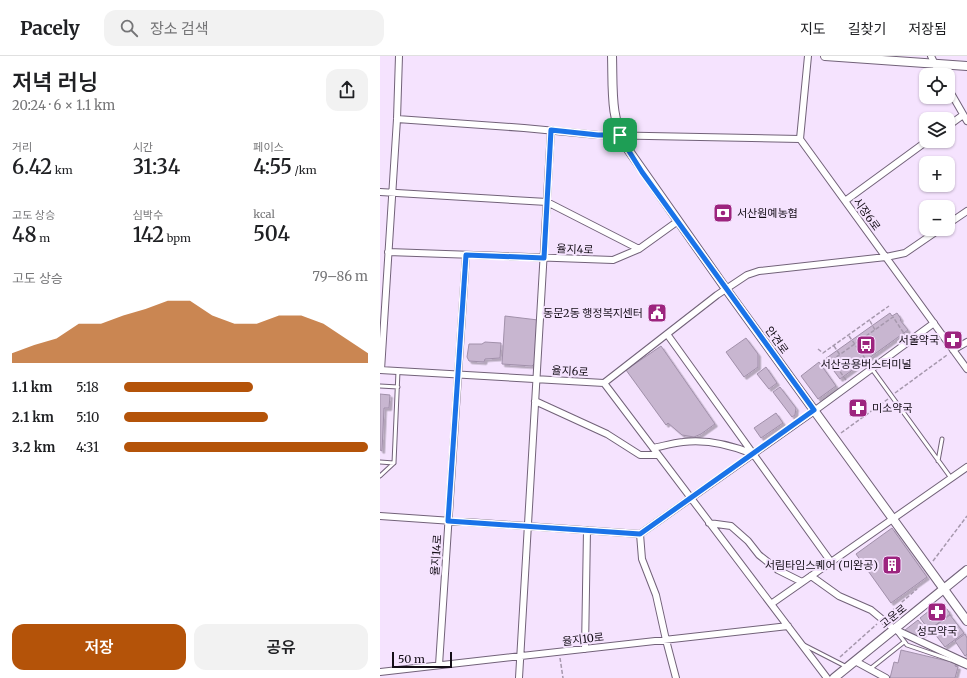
<!DOCTYPE html>
<html lang="ko">
<head>
<meta charset="utf-8">
<style>
  body { margin:0; font-family:Merriweather,"Noto Sans KR",serif; background:#f2f2f2; color:#202124; height:100vh; display:flex; flex-direction:column; font-size:15px; white-space:nowrap }
  * { box-sizing:border-box; margin:0 }
  p { font-size:13px; color:#757577 }
  .icon { flex:none; width:22px; height:22px; fill:none; stroke:currentColor; stroke-width:2; stroke-linecap:round; stroke-linejoin:round }
  .map { position:relative; flex:1; overflow:hidden }
  .side { display:flex; flex-direction:column; background:#fff; width:380px }
  .side>* { flex:none }
  .controls { position:absolute; left:539px; top:12px; display:grid; gap:8px }
  .controls a { display:grid; place-items:center; width:36px; height:36px; border-radius:8px; background:#fff; box-shadow:0 1px 3px #0004; font-size:20px }
  .scale { position:absolute; left:12px; bottom:10px; width:60px; box-sizing:border-box; padding-left:4px; border:2px solid #140e17; border-top:0; font-size:11px; line-height:14px; white-space:nowrap; color:#140e17; -webkit-text-stroke:3px #f5e3fe; paint-order:stroke }
  .pin { position:absolute; display:grid; place-items:center; width:34px; height:34px; color:#fff; margin:-17px; border-radius:8px; box-shadow:0 2px 6px #0006 }
  .round { display:grid; place-items:center; flex:none; width:42px; height:42px; border-radius:12px; background:#f2f2f2 }
  .overview { display:flex; align-items:center; justify-content:space-between; height:68px; padding:0 12px }
  h1 { font-size:22px; font-weight:600; line-height:30px }
  .stats { display:grid; grid-template-columns:repeat(3,1fr); gap:6px; height:68px; padding:4px 12px }
  .stats div { display:grid; align-content:center }
  .stats b { font-size:20px; font-weight:600 }
  .stats small { font-size:11px; font-weight:400 }
  .stats p { font-size:11px }
  .chart { height:112px; padding:8px 12px }
  .chart p { display:flex; justify-content:space-between }
  .chart svg { width:100%; height:72px; margin-top:4px; fill:#b45309; opacity:.7 }
  .button { display:flex; gap:8px; margin-top:auto; padding:8px 12px }
  .button a { flex:1; height:46px; border-radius:12px; background:#b45309; color:#fff; font-size:16px; font-weight:600; line-height:46px; text-align:center }
  .button a+a { background:#f2f2f2; color:#202124 }
  ul { padding:0 12px; list-style:none; font-size:13px }
  li { display:grid; grid-template-columns:64px 48px 1fr; align-items:center; height:30px }
  li i { height:10px; border-radius:5px; background:#b45309 }
  header { display:flex; align-items:center; gap:24px; box-sizing:border-box; height:56px; padding:0 20px; background:#fff; border-bottom:1px solid #e0e0e0 }
  header strong { font-size:19px }
  nav { display:flex; gap:22px; margin-inline-start:auto; font-size:14px }
  .search { width:280px; height:36px; background:#f2f2f2; display:flex; align-items:center; gap:10px; box-sizing:border-box; padding:0 14px; border-radius:12px; color:#757577; font-size:15px }
  main { display:flex; flex:1; min-height:0 }
  .map>svg:first-child { display:block }
</style>
</head>
<body>
<header>
<strong>Pacely</strong>
<div class="search"><svg class="icon" aria-label="search" viewBox="0 0 24 24"><circle cx="10" cy="10" r="6"/><path d="M15 15l6 6"/></svg>장소 검색</div>
<nav><a>지도</a><a>길찾기</a><a>저장됨</a></nav>
</header>
<main>
<section class="side">
<div class="overview"><div><h1>저녁 러닝</h1><p>20:24 · 6 × 1.1 km</p></div><a class="round"><svg class="icon" aria-label="share" viewBox="0 0 24 24"><path d="M12 15V3M7 8l5-5 5 5M5 13v7h14v-7"/></svg></a></div>
<div class="stats">
<div><p>거리</p><b>6.42<small> km</small></b></div>
<div><p>시간</p><b>31:34</b></div>
<div><p>페이스</p><b>4:55<small> /km</small></b></div>
</div>
<div class="stats">
<div><p>고도 상승</p><b>48<small> m</small></b></div>
<div><p>심박수</p><b>142<small> bpm</small></b></div>
<div><p>kcal</p><b>504</b></div>
</div>
<div class="chart"><p><span>고도 상승</span>79–86 m</p>
<svg viewBox="0 0 160 44" preserveAspectRatio="none"><path d="M0 44V38L10 33L20 29L30 20L40 20L50 15L60 11L70 6L80 6L90 15L100 20L110 20L120 15L130 15L140 20L150 29L160 38V44z"/></svg>
</div>
<ul>
<li><b>1.1 km</b>5:18<i style="width:53%"></i></li>
<li><b>2.1 km</b>5:10<i style="width:59%"></i></li>
<li><b>3.2 km</b>4:31<i style="width:100%"></i></li>
</ul>
<div class="button"><a>저장</a><a>공유</a></div>
</section>
<div class="map">
<svg width="587" height="622" viewBox="0 0 587 622">
  <defs>
    <filter id="shadow"><feDropShadow dx="2.5" dy="2.5" stdDeviation="0" flood-color="#0004"/></filter>
  </defs>
  <rect width="100%" height="100%" fill="#f5e3fe"/>
  <path fill="#c8b6d0" stroke="#a190aa" filter="url(#shadow)" d="M510 257 512 260 517 257 521 263 520 264 528 274 460 323 445 303Z
    M125 260 158 264 155 307 152 310 122 308Z
    M366 282 378 298V311L364 321 346 296Z
    M105 286 121 287 120 302 105 303 104 306 89 305 87 301 89 288H102Z
    M281 290 335 368 321 378 314 381 302 379 288 367 286 369 246 314Z
    M439 306 456 330 438 343 421 320Z
    M386 311 397 327 389 333 377 318Z
    M400 331 416 352 415 359 412 361 393 336Z
    M0 338 10 339 9 352H4L2 395 0 394Z
    M396 357 403 367 381 382 374 372Z
    M512 472 547 521 511 547 476 498Z
    M554 551 567 553 570 558 549 574 540 562Z
    M570 559 584 577 565 591 551 573Z
    M538 564 547 575 540 581 538 579 535 581 528 578 525 574Z
    M585 578 587 582V598L585 600 575 585Z
    M521 594 576 607 575 610 578 611 575 622H510L514 606 518 607Z"/>
  <g fill="none" stroke-linecap="round" stroke-linejoin="round">
    <g stroke="#726279" stroke-width="5">
      <path id="service" d="M492 313 571 422
        M0 330 18 331
        M558 405 562 383
        M0 406 14 407 18 315
        M0 420 14 407
        M517 576 527 589 571 604 587 611
        M424 589 465 610
        M490 613 524 586"/>
    </g>
    <g stroke="#726279" stroke-width="8">
      <path id="minor" d="M428 0 420 83 587 313
        M551 0 560 19
        M568 32 587 65
        M17 63 144 72 218 79 420 83
        M568 70 583 59
        M0 136 167 146 259 193
        M465 145 547 85
        M568 168 587 155
        M8 196 233 204 259 193 298 165
        M287 278 451 506
        M573 294 587 286
        M0 314 224 327 337 239 367 219 379 215 506 201 525 197 560 173
        M1 314 17 63 19 0
        M224 327 447 622
        M155 345 227 378 260 399H278
        M273 392C283 390 293 387 303 386 327 383 351 389 373 398
        M0 460 260 478 430 358 554 267
        M329 467 351 470 368 485 379 499 398 514 422 526
        M260 478 262 503 276 539 286 584 296 622
        M431 520 459 540 491 554 514 573 587 607
        M391 548 587 411
        M205 593 207 474
        M475 605 506 622
        M59 609 86 199
        M0 616 408 570
        M139 622 171 74"/>
    </g>
    <g stroke="#726279" stroke-width="10">
      <path id="tertiary" d="M232 0C233 32 230 64 247 92L346 233 587 565
        M445 0 587 10
        M454 622 587 514"/>
    </g>
    <path stroke="#a698ad" stroke-width="1.5" stroke-dasharray="4 2" stroke-linecap="butt" d="M490 265 495 274
      M469 280 489 308
      M454 290 460 299
      M438 293 443 297 509 250
      M466 324 452 304 513 261 525 279
      M515 337 567 299
      M461 377 508 343
      M553 505 587 460
      M508 558 537 533
      M460 601 497 568
      M180 602 183 622"/>
    <use href="#service" stroke="#fff" stroke-width="3"/>
    <use href="#minor" stroke="#fff" stroke-width="6"/>
    <use href="#tertiary" stroke="#fff" stroke-width="8"/>
  </g>
  <g fill="none" stroke-linecap="round" stroke-linejoin="round">
    <g stroke="#fff" stroke-width="8">
      <path id="route" d="M171 74 218 79H240L247 92 262 116 434 354 260 478 68 465 86 199 164 202Z"/>
    </g>
    <use href="#route" stroke="#1a73e8" stroke-width="5"/>
  </g>
  <defs>
    <g id="bank-square" transform="scale(1)"><rect x="-9" y="-9" width="18" height="18" rx="4" fill="#9c247e" stroke="#f5e3fe"/><path d="M-6-4H6V4H-6ZM0-2.3a2.3 2.3 0 1 0 0 4.6a2.3 2.3 0 1 0 0-4.6Z" fill="#fff"/></g>
    <g id="civic-square" transform="scale(1)"><rect x="-9" y="-9" width="18" height="18" rx="4" fill="#9c247e" stroke="#f5e3fe"/><path d="M-.6-6.5H3V-4.5H.6V-3L4-1V1h2V6H-6V1h2V-1L-.6-3ZM-1.2 2.5V6h2.4V2.5Z" fill="#fff"/></g>
    <g id="pharmacy-square" transform="scale(1)"><rect x="-9" y="-9" width="18" height="18" rx="4" fill="#9c247e" stroke="#f5e3fe"/><path d="M-2-6h4v4h4v4h-4v4h-4v-4h-4v-4h4Z" fill="#fff"/></g>
    <g id="bus-square" transform="scale(1)"><rect x="-9" y="-9" width="18" height="18" rx="4" fill="#9c247e" stroke="#f5e3fe"/><path d="M-5-6H5V4H4V6H2V4H-2V6H-4V4H-5ZM-3.5-4V0h7V-4ZM-3.5 1.2v1.5H-2V1.2ZM2 1.2v1.5H3.5V1.2Z" fill="#fff"/></g>
    <g id="building-square" transform="scale(1)"><rect x="-9" y="-9" width="18" height="18" rx="4" fill="#9c247e" stroke="#f5e3fe"/><path d="M-4-6H4V6H1V3H-1V6H-4ZM-2.5-4.3h1.7v1.8h-1.7ZM.8-4.3h1.7v1.8H.8ZM-2.5-1h1.7V.8h-1.7ZM.8-1h1.7V.8H.8Z" fill="#fff"/></g>
  </defs>
  <g fill-rule="evenodd">
    <use href="#bank-square" x="343" y="157"/>
    <use href="#civic-square" x="277" y="257"/>
    <use href="#pharmacy-square" x="573" y="284"/>
    <use href="#bus-square" x="486" y="289"/>
    <use href="#pharmacy-square" x="478" y="352"/>
    <use href="#building-square" x="512" y="509"/>
    <use href="#pharmacy-square" x="557" y="556"/>
  </g>
  <g text-anchor="middle" dominant-baseline="central" stroke-width="4" stroke-linejoin="round" paint-order="stroke">
    <g font-size="11" fill="#140e17" stroke="#f5e3fe" text-anchor="end">
      <text x="357" y="157" text-anchor="start">서산원예농협</text>
      <text x="263" y="257">동문2동 행정복지센터</text>
      <text x="559" y="284">서울약국</text>
      <text x="486" y="308" text-anchor="middle">서산공용버스터미널</text>
      <text x="492" y="352" text-anchor="start">미소약국</text>
      <text x="498" y="509">서림타임스퀘어 (미완공)</text>
      <text x="557" y="575" text-anchor="middle">성모약국</text>
    </g>
    <g font-size="11" fill="#140e17" stroke="#f5e3fe">
      <text transform="translate(487 158) rotate(54)">시장6로</text>
      <text transform="translate(195 193) rotate(2)">율지4로</text>
      <text transform="translate(397 284) rotate(54)">안견로</text>
      <text transform="translate(190 315) rotate(3)">율지6로</text>
      <text transform="translate(56 499) rotate(-86)">율지14로</text>
      <text transform="translate(513 560) rotate(-39)">고운로</text>
      <text transform="translate(203 583) rotate(-7)">율지10로</text>
    </g>
  </g>
</svg>
<div class="controls">
<a><svg class="icon" aria-label="locate" viewBox="0 0 24 24"><circle cx="12" cy="12" r="6"/><path d="M12 2v4M12 18v4M2 12h4M18 12h4"/></svg></a>
<a><svg class="icon" aria-label="layers" viewBox="0 0 24 24"><path d="M12 4l9 5-9 5-9-5zM3 14l9 5 9-5"/></svg></a>
<a>+</a>
<a>−</a>
</div>
<div class="scale">50 m</div>
<div class="pin" style="left:240px;top:79px;background:#1e9e55"><svg class="icon" aria-label="arrive" viewBox="0 0 24 24"><path d="M6 21V4h12l-3 4 3 4H6"/></svg></div>
</div>
</main>
</body>
</html>
